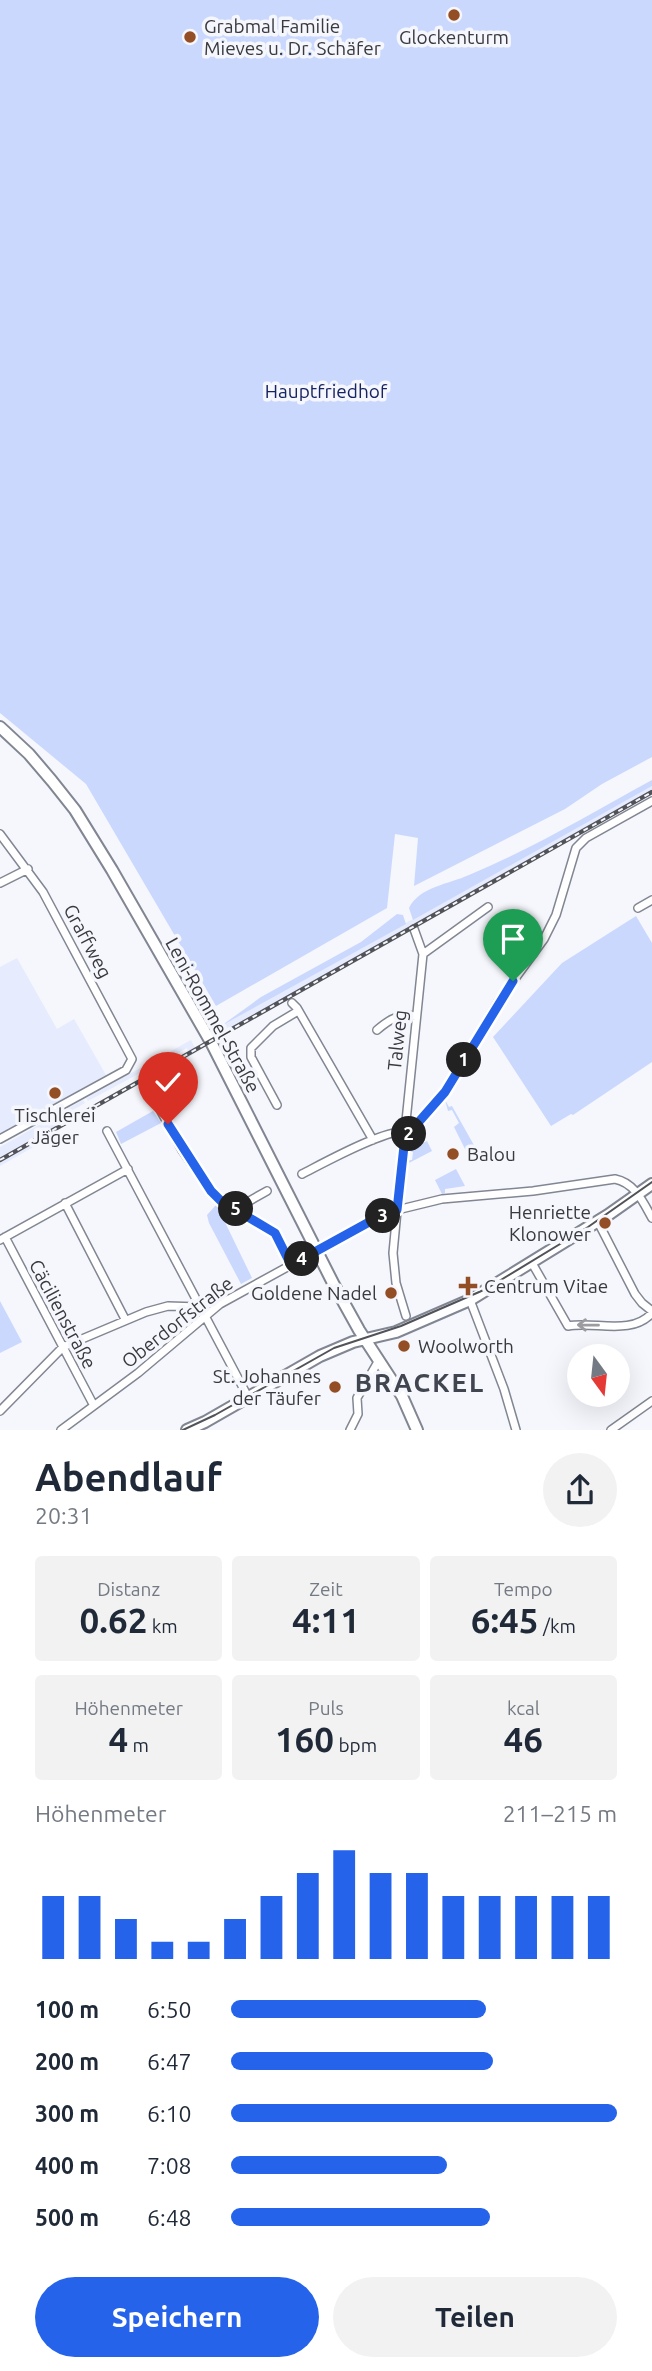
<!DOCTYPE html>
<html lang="de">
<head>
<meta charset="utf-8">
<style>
  body { margin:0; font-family:Ubuntu,sans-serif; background:#f2f2f3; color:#1f2937; height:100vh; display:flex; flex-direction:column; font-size:26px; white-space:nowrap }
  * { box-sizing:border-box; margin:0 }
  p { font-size:23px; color:#747a83 }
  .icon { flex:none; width:38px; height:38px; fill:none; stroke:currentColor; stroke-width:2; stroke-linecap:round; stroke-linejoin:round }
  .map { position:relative; height:1430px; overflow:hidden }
  .sheet { display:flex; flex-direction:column; background:#fff; flex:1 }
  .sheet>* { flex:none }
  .needle { width:46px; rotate:165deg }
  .buttons { position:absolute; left:567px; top:1344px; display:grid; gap:14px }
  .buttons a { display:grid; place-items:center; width:63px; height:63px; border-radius:50%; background:#fff; box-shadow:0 7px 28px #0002; font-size:35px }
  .pin { position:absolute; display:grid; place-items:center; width:60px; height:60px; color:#fff; margin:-72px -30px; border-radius:50% 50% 50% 0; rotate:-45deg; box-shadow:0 0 7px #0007 }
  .pin .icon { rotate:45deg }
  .km { position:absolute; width:35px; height:35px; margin:-18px; border-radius:50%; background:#222; color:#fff; font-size:19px; line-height:35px; text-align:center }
  .round { display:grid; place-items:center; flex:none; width:74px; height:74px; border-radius:37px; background:#f2f2f3 }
  .head { display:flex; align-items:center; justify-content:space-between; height:119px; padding:0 35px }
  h1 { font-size:38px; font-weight:700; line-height:52px }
  .stats { display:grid; grid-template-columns:repeat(3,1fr); gap:10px; height:119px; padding:7px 35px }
  .stats div { display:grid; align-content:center; border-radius:7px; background:#f2f2f3; text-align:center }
  .stats b { font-size:35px; font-weight:700 }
  .stats small { font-size:19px; font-weight:400 }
  .stats p { font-size:19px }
  .chart { height:196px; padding:14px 35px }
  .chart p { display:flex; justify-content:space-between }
  .chart svg { width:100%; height:126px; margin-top:7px; stroke:#2563eb; stroke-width:6 }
  .button { display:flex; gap:14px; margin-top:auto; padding:14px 35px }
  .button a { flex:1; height:80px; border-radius:42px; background:#2563eb; color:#fff; font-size:28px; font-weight:700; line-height:80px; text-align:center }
  .button a+a { background:#f2f2f3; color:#1f2937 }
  ul { padding:0 35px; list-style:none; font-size:23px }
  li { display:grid; grid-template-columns:112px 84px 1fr; align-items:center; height:52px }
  li i { height:18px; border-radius:9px; background:#2563eb }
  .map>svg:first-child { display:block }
</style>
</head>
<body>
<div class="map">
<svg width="652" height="1430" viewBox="0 0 652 1430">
  <rect width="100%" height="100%" fill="#f5f7fc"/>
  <path fill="#e6ecfd" d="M652 786V794L226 1035 221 1026Z
    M17 958 57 1029 74 1019 106 1075 0 1134V967Z
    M191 1040 197 1052 92 1109 91 1107 188 1052 187 1048 88 1101 86 1098Z
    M83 1100 85 1103 61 1117 64 1122 88 1108 89 1110 43 1137 44 1141 0 1166V1147Z"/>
  <path fill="#cad8fe" d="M0 0H652V757L602 784 565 809 414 886 418 838 395 834 387 908 216 1006 86 784 0 713Z
    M652 780V786L413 920 409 908C419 887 449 884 469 875 532 849 592 813 652 780Z
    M397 914 403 915 406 924 221 1026 261 997 361 942Z
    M636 916 652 943V1062L573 1115 571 1114 551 1126 493 1037 562 963Z
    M445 1100 449 1107 452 1106 480 1156 471 1161 454 1127 459 1123 452 1110 448 1111Z
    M153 1111 161 1123 121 1144 116 1132Z
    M421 1128 424 1135 420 1137 423 1143 427 1141 432 1151 407 1164V1160H412L413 1152 409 1151 410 1145 415 1146 420 1135 417 1132Z
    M456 1169 465 1186 445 1189V1193L442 1194 435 1180Z
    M216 1205 223 1208 222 1216 252 1278 241 1284 209 1223 207 1215Z
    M0 1301 22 1342 0 1353Z"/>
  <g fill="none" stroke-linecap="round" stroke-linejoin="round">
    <g stroke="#818692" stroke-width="10">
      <path id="minor" d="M0 834 43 892 132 1059 126 1070 0 1139
        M0 883 28 869
        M638 908 652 900
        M423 954 488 907
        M292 1003 297 1008 373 1140
        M377 1030C390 1019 398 1014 416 1016
        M156 1102 182 1150 211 1191 221 1201 275 1233 291 1265
        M277 1105 251 1057V1048L273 1026 298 1011
        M107 1131 248 1397
        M405 1131 423 954 414 929
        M302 1174C322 1164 390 1126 409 1132
        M65 1203 125 1319
        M240 1211 244 1204 267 1191
        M598 1222 635 1294 642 1303 652 1311
        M5 1237 93 1404
        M0 1240 128 1169
        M532 1263 568 1326C595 1321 631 1336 652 1313
        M470 1300 504 1389 516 1430
        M406 1316 396 1283 393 1253 402 1158 409 1133 445 1092 498 1002 544 939 556 915 576 848 586 838 652 801
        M0 1411 63 1347 146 1312 168 1306 199 1307
        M61 1430 138 1373 220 1304 371 1221 397 1210 442 1199 533 1191 615 1179C635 1183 643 1202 652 1218
        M350 1430 358 1414 357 1398 379 1360
        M611 1430 652 1401"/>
    </g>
    <g stroke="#818692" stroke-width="14">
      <path id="secondary" d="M0 727 29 754 52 781 75 810 112 870 212 1044 334 1285 359 1330 402 1396 417 1430
        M187 1430 205 1422 320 1356 353 1342 396 1332 470 1300 608 1215 652 1184"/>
    </g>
    <use href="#minor" stroke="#fff" stroke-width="7"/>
    <use href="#secondary" stroke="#fff" stroke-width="10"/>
    <path stroke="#515359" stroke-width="2" d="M183 1430 215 1415 334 1348 401 1326 486 1289 588 1227 652 1182"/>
    <g stroke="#515359" stroke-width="4.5">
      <path id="rail" d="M0 1160 652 792"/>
    </g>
    <use href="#rail" stroke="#f5f7fc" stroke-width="2" stroke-dasharray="5" stroke-linecap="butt"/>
  </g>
  <defs><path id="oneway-shaft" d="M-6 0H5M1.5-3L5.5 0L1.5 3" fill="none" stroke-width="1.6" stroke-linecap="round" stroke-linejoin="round" transform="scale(1.75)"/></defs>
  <use stroke="#9c9ca0" href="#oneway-shaft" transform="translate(588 1325) rotate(-179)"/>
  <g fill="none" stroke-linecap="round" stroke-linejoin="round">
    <g stroke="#fff" stroke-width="14">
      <path id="route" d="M168 1124 211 1191 221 1201 275 1233 291 1265 371 1221 397 1210 404 1146 409 1133 445 1092 513 981"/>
    </g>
    <use href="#route" stroke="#2563eb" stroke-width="9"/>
  </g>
  <g fill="#944e25" stroke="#f5f7fc" stroke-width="2.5">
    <circle cx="454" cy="15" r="7"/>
    <circle cx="190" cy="37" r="7"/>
    <circle cx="55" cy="1093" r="7"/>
    <circle cx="453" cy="1154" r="7"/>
    <circle cx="605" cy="1223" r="7"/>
    <path d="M464.5 1275.5h7v7h7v7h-7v7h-7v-7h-7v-7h7z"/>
    <circle cx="391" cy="1293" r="7"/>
    <circle cx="404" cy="1346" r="7"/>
    <circle cx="335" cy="1387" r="7"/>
  </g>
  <g text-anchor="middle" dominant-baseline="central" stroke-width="7" stroke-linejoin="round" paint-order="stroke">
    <g font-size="19" fill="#383a40" stroke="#f5f7fc" text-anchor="start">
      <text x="204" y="26">Grabmal Familie<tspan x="204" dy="22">Mieves u. Dr. Schäfer</tspan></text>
      <text x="454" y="37" text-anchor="middle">Glockenturm</text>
      <text x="55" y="1115" text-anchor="middle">Tischlerei<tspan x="55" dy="22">Jäger</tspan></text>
      <text x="467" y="1154">Balou</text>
      <text x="591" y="1212" text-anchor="end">Henriette<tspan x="591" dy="22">Klonower</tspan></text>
      <text x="484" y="1286">Centrum Vitae</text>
      <text x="377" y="1293" text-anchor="end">Goldene Nadel</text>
      <text x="418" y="1346">Woolworth</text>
      <text x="321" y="1376" text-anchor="end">St. Johannes<tspan x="321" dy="22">der Täufer</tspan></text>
    </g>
    <g font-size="19" fill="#172462" stroke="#f5f7fc">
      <text x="326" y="391">Hauptfriedhof</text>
    </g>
    <g font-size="19" fill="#383a40" stroke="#f5f7fc">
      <text transform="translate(88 941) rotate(62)">Graffweg</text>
      <text transform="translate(213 1015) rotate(61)">Leni-Rommel-Straße</text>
      <text transform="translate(397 1040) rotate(-84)">Talweg</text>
      <text transform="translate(63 1314) rotate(62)">Cäcilienstraße</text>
      <text transform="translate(177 1322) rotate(-38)">Oberdorfstraße</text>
    </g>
    <g font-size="26" font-weight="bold" letter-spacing="2" fill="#414550" stroke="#f5f7fc">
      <text x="420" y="1382">BRACKEL</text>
    </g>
  </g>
</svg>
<div class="buttons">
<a><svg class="needle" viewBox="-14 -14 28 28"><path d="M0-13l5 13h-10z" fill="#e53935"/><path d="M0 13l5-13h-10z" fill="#747a83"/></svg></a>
</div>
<div class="pin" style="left:513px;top:981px;background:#1e9e55"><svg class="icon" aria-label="arrive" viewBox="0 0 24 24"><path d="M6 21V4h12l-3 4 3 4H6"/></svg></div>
<div class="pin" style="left:168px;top:1124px;background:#d93025"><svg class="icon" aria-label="check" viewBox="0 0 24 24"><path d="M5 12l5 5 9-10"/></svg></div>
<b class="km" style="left:464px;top:1060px">1</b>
<b class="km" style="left:409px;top:1134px">2</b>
<b class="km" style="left:383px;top:1216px">3</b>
<b class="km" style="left:302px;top:1259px">4</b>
<b class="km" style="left:236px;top:1209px">5</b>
</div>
<section class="sheet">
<div class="head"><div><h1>Abendlauf</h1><p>20:31</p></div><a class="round"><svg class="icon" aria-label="share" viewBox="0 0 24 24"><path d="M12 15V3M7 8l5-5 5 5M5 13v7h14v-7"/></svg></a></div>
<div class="stats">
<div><p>Distanz</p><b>0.62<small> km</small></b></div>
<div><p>Zeit</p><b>4:11</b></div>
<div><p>Tempo</p><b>6:45<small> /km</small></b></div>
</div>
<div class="stats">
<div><p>Höhenmeter</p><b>4<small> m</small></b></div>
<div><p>Puls</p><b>160<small> bpm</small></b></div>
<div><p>kcal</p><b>46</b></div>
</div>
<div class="chart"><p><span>Höhenmeter</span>211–215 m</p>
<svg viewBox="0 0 160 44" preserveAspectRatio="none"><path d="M5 44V22M15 44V22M25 44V30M35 44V38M45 44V38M55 44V30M65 44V22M75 44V14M85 44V6M95 44V14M105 44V14M115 44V22M125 44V22M135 44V22M145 44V22M155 44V22"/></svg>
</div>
<ul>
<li><b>100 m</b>6:50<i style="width:66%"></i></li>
<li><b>200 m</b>6:47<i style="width:68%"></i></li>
<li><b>300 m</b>6:10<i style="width:100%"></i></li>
<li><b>400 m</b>7:08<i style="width:56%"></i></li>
<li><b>500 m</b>6:48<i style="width:67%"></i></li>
</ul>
<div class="button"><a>Speichern</a><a>Teilen</a></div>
</section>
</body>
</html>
